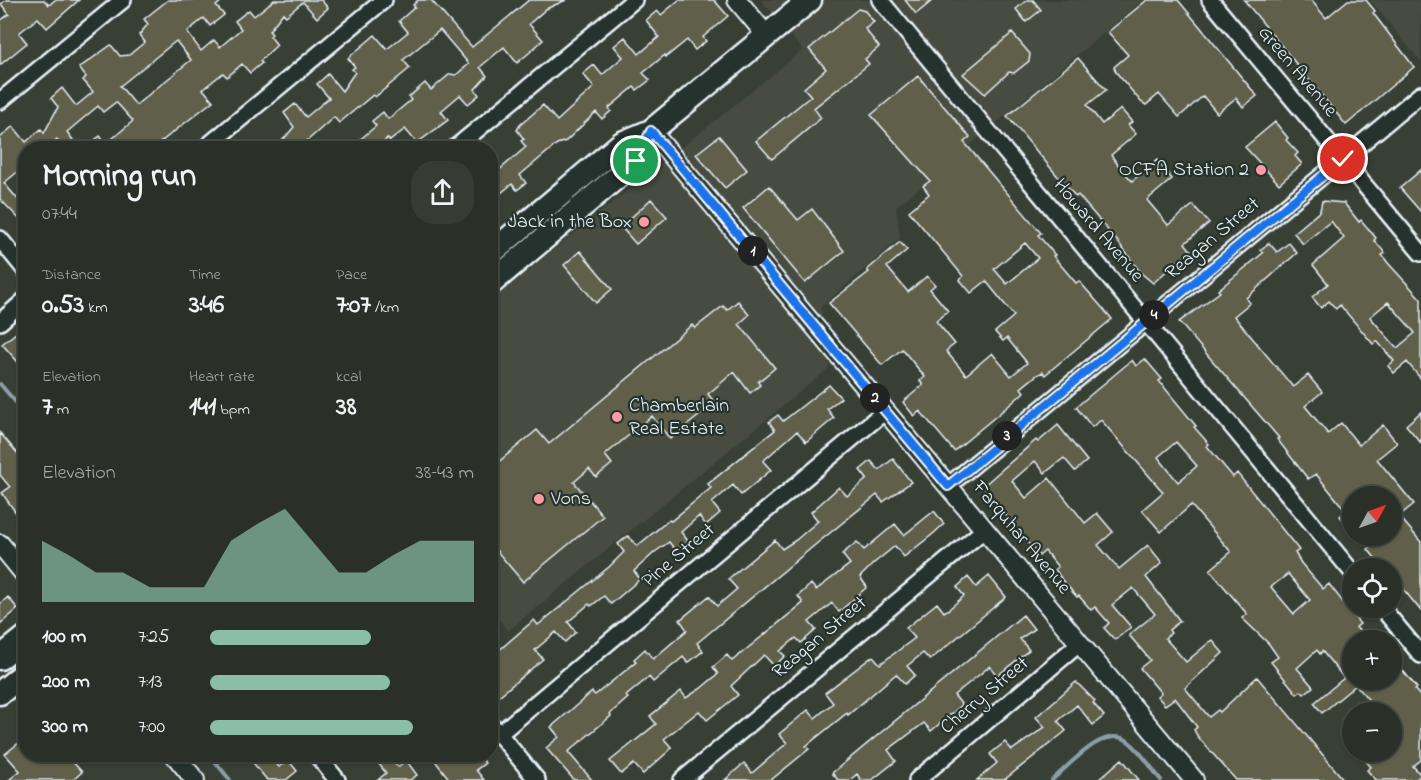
<!DOCTYPE html>
<html lang="en">
<head>
<meta charset="utf-8">
<style>
  body { margin:0; font-family:"Indie Flower",sans-serif; background:#363c34; color:#f1f3f6; height:100vh; display:flex; flex-direction:column; font-size:22px; white-space:nowrap }
  * { box-sizing:border-box; margin:0 }
  p { font-size:20px; color:#a5a9a8 }
  .icon { flex:none; width:33px; height:33px; fill:none; stroke:currentColor; stroke-width:2; stroke-linecap:round; stroke-linejoin:round }
  .map { position:relative; flex:1; overflow:hidden }
  .side { position:absolute; left:18px; top:141px; width:480px; height:621px; display:flex; flex-direction:column; background:#2a3028; border-radius:24px; box-shadow:0 2px 4px #0004,0 0 0 2px #464b45 }
  .side>* { flex:none }
  .needle { width:39px; rotate:50deg }
  .buttons { position:absolute; left:1342px; top:486px; display:grid; gap:12px }
  .buttons a { display:grid; place-items:center; width:60px; height:60px; border-radius:50%; background:#2a3028; box-shadow:0 2px 4px #0004,0 0 0 2px #464b45; font-size:30px }
  .pin { position:absolute; display:grid; place-items:center; width:51px; height:51px; color:#fff; margin:-26px; border:3px solid #fff; border-radius:50%; box-shadow:0 2px 6px #0007 }
  .km { position:absolute; width:30px; height:30px; margin:-15px; border-radius:50%; background:#222; color:#fff; font-size:16px; line-height:30px; text-align:center }
  .round { display:grid; place-items:center; flex:none; width:63px; height:63px; border-radius:24px; background:#363c34 }
  .summary { display:flex; align-items:center; justify-content:space-between; height:102px; padding:0 24px }
  h1 { font-size:33px; font-weight:700; line-height:45px }
  .figures { display:grid; grid-template-columns:repeat(3,1fr); gap:9px; height:102px; padding:6px 24px }
  .figures div { display:grid; align-content:center }
  .figures b { font-size:26px; font-weight:700 }
  .figures small { font-size:16px; font-weight:400 }
  .figures p { font-size:16px }
  .chart { height:168px; padding:12px 24px }
  .chart p { display:flex; justify-content:space-between }
  .chart svg { width:100%; height:108px; margin-top:6px; fill:#8abfa5; opacity:.7 }
  ul { padding:0 24px; list-style:none; font-size:20px }
  li { display:grid; grid-template-columns:96px 72px 1fr; align-items:center; height:45px }
  li i { height:15px; border-radius:8px; background:#8abfa5 }
  .map>svg:first-child { display:block }
</style>
</head>
<body>
<div class="map">
<svg width="1421" height="780" viewBox="0 0 1421 780">
  <rect width="100%" height="100%" fill="#384036"/>
  <filter id="ink" filterUnits="userSpaceOnUse"><feTurbulence type="fractalNoise" baseFrequency=".0167" numOctaves="2"/><feDisplacementMap in="SourceGraphic" scale="12" xChannelSelector="R" yChannelSelector="G"/><feConvolveMatrix kernelMatrix="1 2 1 2 8 2 1 2 1" color-interpolation-filters="sRGB"/></filter>
  <g filter="url(#ink)">
    <path fill="#474c40" d="M761 0H1143L896 207 900 238 821 307 829 368 508 631 491 609V300L803 50Z
      M1370 0H1421V62Z"/>
    <g fill="none" stroke-linecap="round" stroke-linejoin="round">
      <path stroke="#8c9fa9" stroke-width="4" d="M0 384 26 414
        M209 754 230 780
        M1052 780C1070 765 1104 724 1128 741 1141 751 1151 768 1161 780"/>
    </g>
    <path fill="#615e4a" stroke="#e8f1f8" stroke-width="1.5" fill-rule="evenodd" d="M6 0H44L49 5 55 0H79L47 28 38 18 19 33 27 43 0 65V21L9 14 1 4Z
      M168 0H223L216 6 224 15 210 26 204 18 187 32 201 51 214 40 220 47 241 29 235 21 249 10 254 16 274 0H321L328 8 317 18 303 2 286 16 283 13 269 31 272 34 270 36 277 45 260 61 262 63 250 73 242 64 227 77 223 73 203 89 213 101 153 148H84L100 136 106 144 133 121 116 102 103 112 98 106 67 132 73 140 64 148 57 139 46 148H26V165L4 183 26 209V226L0 199V138L13 126 26 142 41 129 44 133 58 107 51 98 62 88 76 106 93 92 83 80 86 77 79 68 111 45 120 56 129 55 145 42 139 35 148 24 144 19ZM176 41 191 60 136 105 120 86Z
      M418 0H431L472 47 529 0H566L546 9 529 24 543 40 529 53 517 63 504 47 480 67 487 76 475 89 479 95 468 104 460 95 441 111 448 120 417 143 405 129 390 141 387 138 380 148H350L376 126 372 121 383 112 388 119 411 100 409 97 425 83 431 90 450 74 456 75 469 64 440 30 403 60 410 68 375 97 373 95 339 123 334 117 299 148H276L294 127 284 113 295 104 306 117 329 98 317 84 328 74 342 91 355 72 352 69 355 67 348 58 375 35 387 49 408 32 399 21 415 7 413 5Z
      M679 0H714L728 16 703 37 706 41 695 50 687 40 666 57 665 55 643 73 650 80 637 90 634 87 609 108 611 111 602 119 596 112 566 141 557 144 520 175 526 183 517 190 512 184 490 202V178L526 147 521 141 524 139 517 130 520 125 543 105 557 121 594 87 583 74 594 65 602 75 623 57 614 46 625 37 639 54 659 37 646 20 657 11 661 15Z
      M905 0H933L916 14Z
      M1027 0H1033L1041 10 1026 22 1016 9Z
      M1147 0H1178L1257 96 1243 107 1236 98 1217 113 1203 96 1179 117 1159 94 1146 105 1141 102 1116 72 1114 67 1128 55 1108 32Z
      M1244 0H1311L1326 18 1348 0H1366L1375 11 1373 13 1414 67 1346 125Z
      M858 9 865 11 874 22 865 29 879 47 865 59 869 64 814 108 821 118 772 159 756 141 811 96 804 88 826 69 809 49Z
      M1012 33 1030 54 1029 61 1014 73 1009 72 985 94 963 74Z
      M1078 58 1106 90 1087 105 1102 124 1121 109 1132 122 1128 125 1136 134 1111 155 1119 166 1132 181 1157 160 1172 179 1147 200 1168 225 1193 205 1209 223 1185 243 1192 252 1178 261 1153 283 1141 273 1118 242 1078 195 1076 197 1060 179 1007 116Z
      M918 76 970 137 964 142 1041 233 1038 235 1055 255 1053 256 1076 283 1079 281 1112 319 1045 375 1043 372 1037 375 1021 388 1024 392 1013 402 954 451 920 411 914 416 903 402 923 385 920 381 925 377 902 349 882 365 829 303 869 272 867 270 900 242 907 250 887 267 908 292 927 276 935 285 930 289 948 311 936 321 955 344 946 351 966 375 992 353 1011 376 1027 363 1007 338 1003 341 995 332 1014 316 986 281 971 293 960 280 963 276 909 211 929 194 923 186 930 181 871 115ZM1025 243 1038 258 1007 284 994 269Z
      M1275 122 1288 138 1286 140 1298 153 1295 156 1302 164 1279 184 1245 147Z
      M719 136 747 170 725 188 696 154Z
      M1421 170V212L1400 188Z
      M769 186 798 220 812 209 844 251 805 283 743 208Z
      M651 199 667 217 636 244 621 227Z
      M1322 201 1344 203 1359 222 1361 220 1376 238 1374 240 1385 253 1382 255 1388 263 1421 299V379L1407 362 1394 373 1388 366 1394 361 1377 341 1373 344 1340 305 1336 309 1329 301 1321 308 1312 297 1328 284 1313 265 1344 238 1331 221 1303 244 1294 233 1320 211ZM1388 302 1415 333 1397 348 1370 317Z
      M1269 243 1277 252 1289 243 1297 253 1246 298 1250 303 1234 316 1293 387 1308 375 1322 392 1305 406 1328 434 1341 423 1359 445 1383 425 1397 443 1377 459 1414 504 1399 516 1421 542V611L1392 575V568L1382 567 1368 549 1384 536H1392V496H1353V532L1340 516 1346 511 1316 474 1308 479 1277 439 1279 438 1179 322 1220 292 1218 290 1263 253 1260 250Z
      M580 251 612 289 596 303 564 265Z
      M738 301 749 315 739 324 775 368 758 382 760 385 750 393 734 372 708 394 715 403 670 439 652 416 605 455 612 464 596 477 589 469 574 482 603 516 523 582 490 543V469L537 430 549 444 692 325 695 328 723 306 727 310Z
      M26 325V371L2 344Z
      M1145 359 1162 379 1159 381 1196 426 1194 427 1209 444 1207 446 1233 477 1237 473 1299 550 1295 553 1301 563 1323 589 1329 584 1360 624 1356 627 1367 640H1353V680H1392V657L1417 688 1415 690 1421 697V760L1413 766 1421 775 1415 780H1376L1367 770 1371 767 1358 752H1392V712H1379L1356 685 1322 713 1314 703 1344 678 1322 651 1320 654 1317 650 1297 668 1313 687 1304 694 1301 691 1297 694 1271 662 1278 657 1269 644 1242 618 1247 614 1210 570 1231 552 1191 505 1161 532 1142 510 1163 492 1101 420 1092 427 1076 407 1132 360 1136 366ZM1176 442 1197 466 1178 482 1158 457ZM1288 574 1310 600 1294 614 1271 587Z
      M829 385 841 398 827 409 834 418 806 442 797 431 763 461 771 470 741 495 733 485 712 503 720 513 706 525 699 516 681 532 688 541 676 551 669 542 655 552 634 571 640 579 611 604 604 596 591 606 589 604 568 622 576 632 565 642 556 632 535 650 543 659 499 696 490 686V658L534 620 538 625 609 567 624 552 618 544 628 536 637 546 669 520 671 521 711 488 708 484 775 430 769 422 778 415 783 421Z
      M1421 412V443L1406 425Z
      M1058 425 1087 461 1075 471 1064 458 1045 473 1035 461 1012 481 1026 498 1049 478 1085 523 1097 513 1113 532 1098 545 1119 569 1148 545 1162 563 1146 577 1180 621 1169 630 1171 633 1165 638 1186 662 1212 640 1223 653 1185 688 1209 717 1218 710 1220 712 1257 677 1344 780H1236L1198 737 1194 730 1197 727 1175 698 1165 705 1157 696 1161 693 1140 668 1150 660 1129 635 1155 614 1133 588 1112 605 1131 627 1115 640 1104 628 1109 623 1095 607 1091 610 1079 596 1077 597 1062 580 1055 569 1058 567 1045 551 1039 556 1023 537 983 486 1036 440 1038 442Z
      M0 433 26 463V527L2 493 10 487 0 475Z
      M893 459 911 482 883 502 877 495 815 545 697 643 703 651 688 663 683 657 653 682 649 677 626 696 628 698 610 714 611 716 568 752 592 780H574L546 748 559 737 551 727 592 692 595 695 636 662 634 659 645 649 653 659 687 630 680 620 709 596 717 606 737 589 728 579 775 540 782 549 796 540 818 521 811 512 829 496 839 487 847 496 867 479 860 470 871 461 879 470Z
      M934 511 944 524 933 534 904 557 895 546 874 563 860 577 867 587 839 612 832 603 809 622 816 630 801 643 796 638 780 651 785 656 774 666 764 655 731 686 738 695 707 720 699 711 664 739 672 748 643 774 634 764 621 774 610 761 656 724 650 716 681 691 686 698 700 689 718 674 713 667 727 655 732 661 803 603 798 596 811 584 816 590 850 564 842 554 857 542 864 550 895 524 904 535Z
      M989 576 1006 597 930 660 923 653 907 666 915 675 905 684 896 674 848 715 847 713 806 746 809 749 771 780H725L744 763 752 773 787 743 779 734 808 710 815 718 833 703 825 693 873 656 880 664 915 638 906 628 937 603 944 612 949 609 964 596 957 587 968 577 976 587Z
      M8 597 18 609 0 624V604Z
      M1023 615 1034 629 1020 639 1029 650 997 676 990 666 954 695 962 705 931 731 924 723 888 750 896 761 872 780H861L857 774 850 780H838L832 773Z
      M1076 682 1095 701 1093 703 1104 716 1093 725 1077 705 1058 721 1066 731 1004 780H977L997 763 990 754 1005 742 1012 750 1045 727 1036 717Z
      M26 737V754H59L65 762 69 758 82 772 73 780H9L20 771 5 754Z
      M246 754H268L279 767 288 760 297 771 286 780H267Z
      M371 754H388L398 767 406 760 417 775 410 780H378L386 773Z
      M445 754H463L467 760 473 754H478L485 763 476 770 484 780H450L436 762Z
      M1122 759 1139 780H1098Z"/>
    <g fill="none" stroke-linecap="round" stroke-linejoin="round">
      <g stroke="#e8f1f8" stroke-width="20">
        <path id="minor" d="M880 0 1353 573
          M1210 0 1421 253
          M0 101 123 0
          M205 148 384 0
          M455 148 634 0
          M0 239 26 271
          M0 322 26 299
          M948 486 1421 94
          M1382 608 1421 655
          M490 723 537 780
          M499 734 885 411
          M316 754 337 780
          M682 780 985 529
          M917 780 1080 643"/>
      </g>
      <g stroke="#e8f1f8" stroke-width="22">
        <path id="tertiary" d="M737 0 767 36
          M651 131 1194 780
          M0 544 26 576
          M174 754 195 780"/>
      </g>
      <g stroke="#e8f1f8" stroke-width="27">
        <path id="primary" d="M490 254 622 143 651 131 810 0
          M490 284 636 161 651 131
          M0 658 26 637
          M0 693 26 672"/>
      </g>
      <use href="#minor" stroke="#26332d" stroke-width="15"/>
      <use href="#tertiary" stroke="#26332d" stroke-width="18"/>
      <use href="#primary" stroke="#26332d" stroke-width="22"/>
    </g>
  </g>
  <g fill="none" stroke-linecap="round" stroke-linejoin="round" filter="url(#ink)">
    <g stroke="#fff" stroke-width="12">
      <path id="route" d="M636 161 651 131 948 486 1343 159"/>
    </g>
    <use href="#route" stroke="#1a73e8" stroke-width="8"/>
  </g>
  <g fill="#ff9aa2" stroke="#26332d" stroke-width="2">
    <circle cx="1261" cy="170" r="6"/>
    <circle cx="644" cy="222" r="6"/>
    <circle cx="617" cy="417" r="6"/>
    <circle cx="539" cy="499" r="6"/>
  </g>
  <g text-anchor="middle" dominant-baseline="central" stroke-width="4.5" stroke-linejoin="round" paint-order="stroke">
    <g font-size="20" fill="#e8f1f8" stroke="#26332d">
      <text transform="translate(1297 72) rotate(50)">Green Avenue</text>
      <text transform="translate(1098 231) rotate(50)">Howard Avenue</text>
      <text transform="translate(1213 239) rotate(-40)">Reagan Street</text>
      <text transform="translate(1021 538) rotate(50)">Farquhar Avenue</text>
      <text transform="translate(679 556) rotate(-40)">Pine Street</text>
      <text transform="translate(820 638) rotate(-40)">Reagan Street</text>
      <text transform="translate(985 696) rotate(-40)">Cherry Street</text>
    </g>
    <g font-size="20" fill="#e8f1f8" stroke="#26332d" text-anchor="end">
      <text x="1249" y="170">OCFA Station 2</text>
      <text x="632" y="222">Jack in the Box</text>
      <text x="629" y="406" text-anchor="start">Chamberlain<tspan x="629" dy="23">Real Estate</tspan></text>
      <text x="551" y="499" text-anchor="start">Vons</text>
    </g>
  </g>
</svg>
<div class="buttons">
<a><svg class="needle" viewBox="-14 -14 28 28"><path d="M0-13l5 13h-10z" fill="#e53935"/><path d="M0 13l5-13h-10z" fill="#a5a9a8"/></svg></a>
<a><svg class="icon" aria-label="locate" viewBox="0 0 24 24"><circle cx="12" cy="12" r="6"/><path d="M12 2v4M12 18v4M2 12h4M18 12h4"/></svg></a>
<a>+</a>
<a>−</a>
</div>
<div class="pin" style="left:636px;top:161px;background:#1e9e55"><svg class="icon" aria-label="arrive" viewBox="0 0 24 24"><path d="M6 21V4h12l-3 4 3 4H6"/></svg></div>
<div class="pin" style="left:1343px;top:159px;background:#d93025"><svg class="icon" aria-label="check" viewBox="0 0 24 24"><path d="M5 12l5 5 9-10"/></svg></div>
<b class="km" style="left:753px;top:251px">1</b>
<b class="km" style="left:875px;top:398px">2</b>
<b class="km" style="left:1007px;top:436px">3</b>
<b class="km" style="left:1154px;top:315px">4</b>
<section class="side">
<div class="summary"><div><h1>Morning run</h1><p>07:44</p></div><a class="round"><svg class="icon" aria-label="share" viewBox="0 0 24 24"><path d="M12 15V3M7 8l5-5 5 5M5 13v7h14v-7"/></svg></a></div>
<div class="figures">
<div><p>Distance</p><b>0.53<small> km</small></b></div>
<div><p>Time</p><b>3:46</b></div>
<div><p>Pace</p><b>7:07<small> /km</small></b></div>
</div>
<div class="figures">
<div><p>Elevation</p><b>7<small> m</small></b></div>
<div><p>Heart rate</p><b>141<small> bpm</small></b></div>
<div><p>kcal</p><b>38</b></div>
</div>
<div class="chart"><p><span>Elevation</span>38–43 m</p>
<svg viewBox="0 0 160 44" preserveAspectRatio="none"><path d="M0 44V19L10 25L20 32L30 32L40 38L50 38L60 38L70 19L80 12L90 6L100 19L110 32L120 32L130 25L140 19L150 19L160 19V44z"/></svg>
</div>
<ul>
<li><b>100 m</b>7:25<i style="width:61%"></i></li>
<li><b>200 m</b>7:13<i style="width:68%"></i></li>
<li><b>300 m</b>7:00<i style="width:77%"></i></li>
</ul>
</section>
</div>
</body>
</html>
